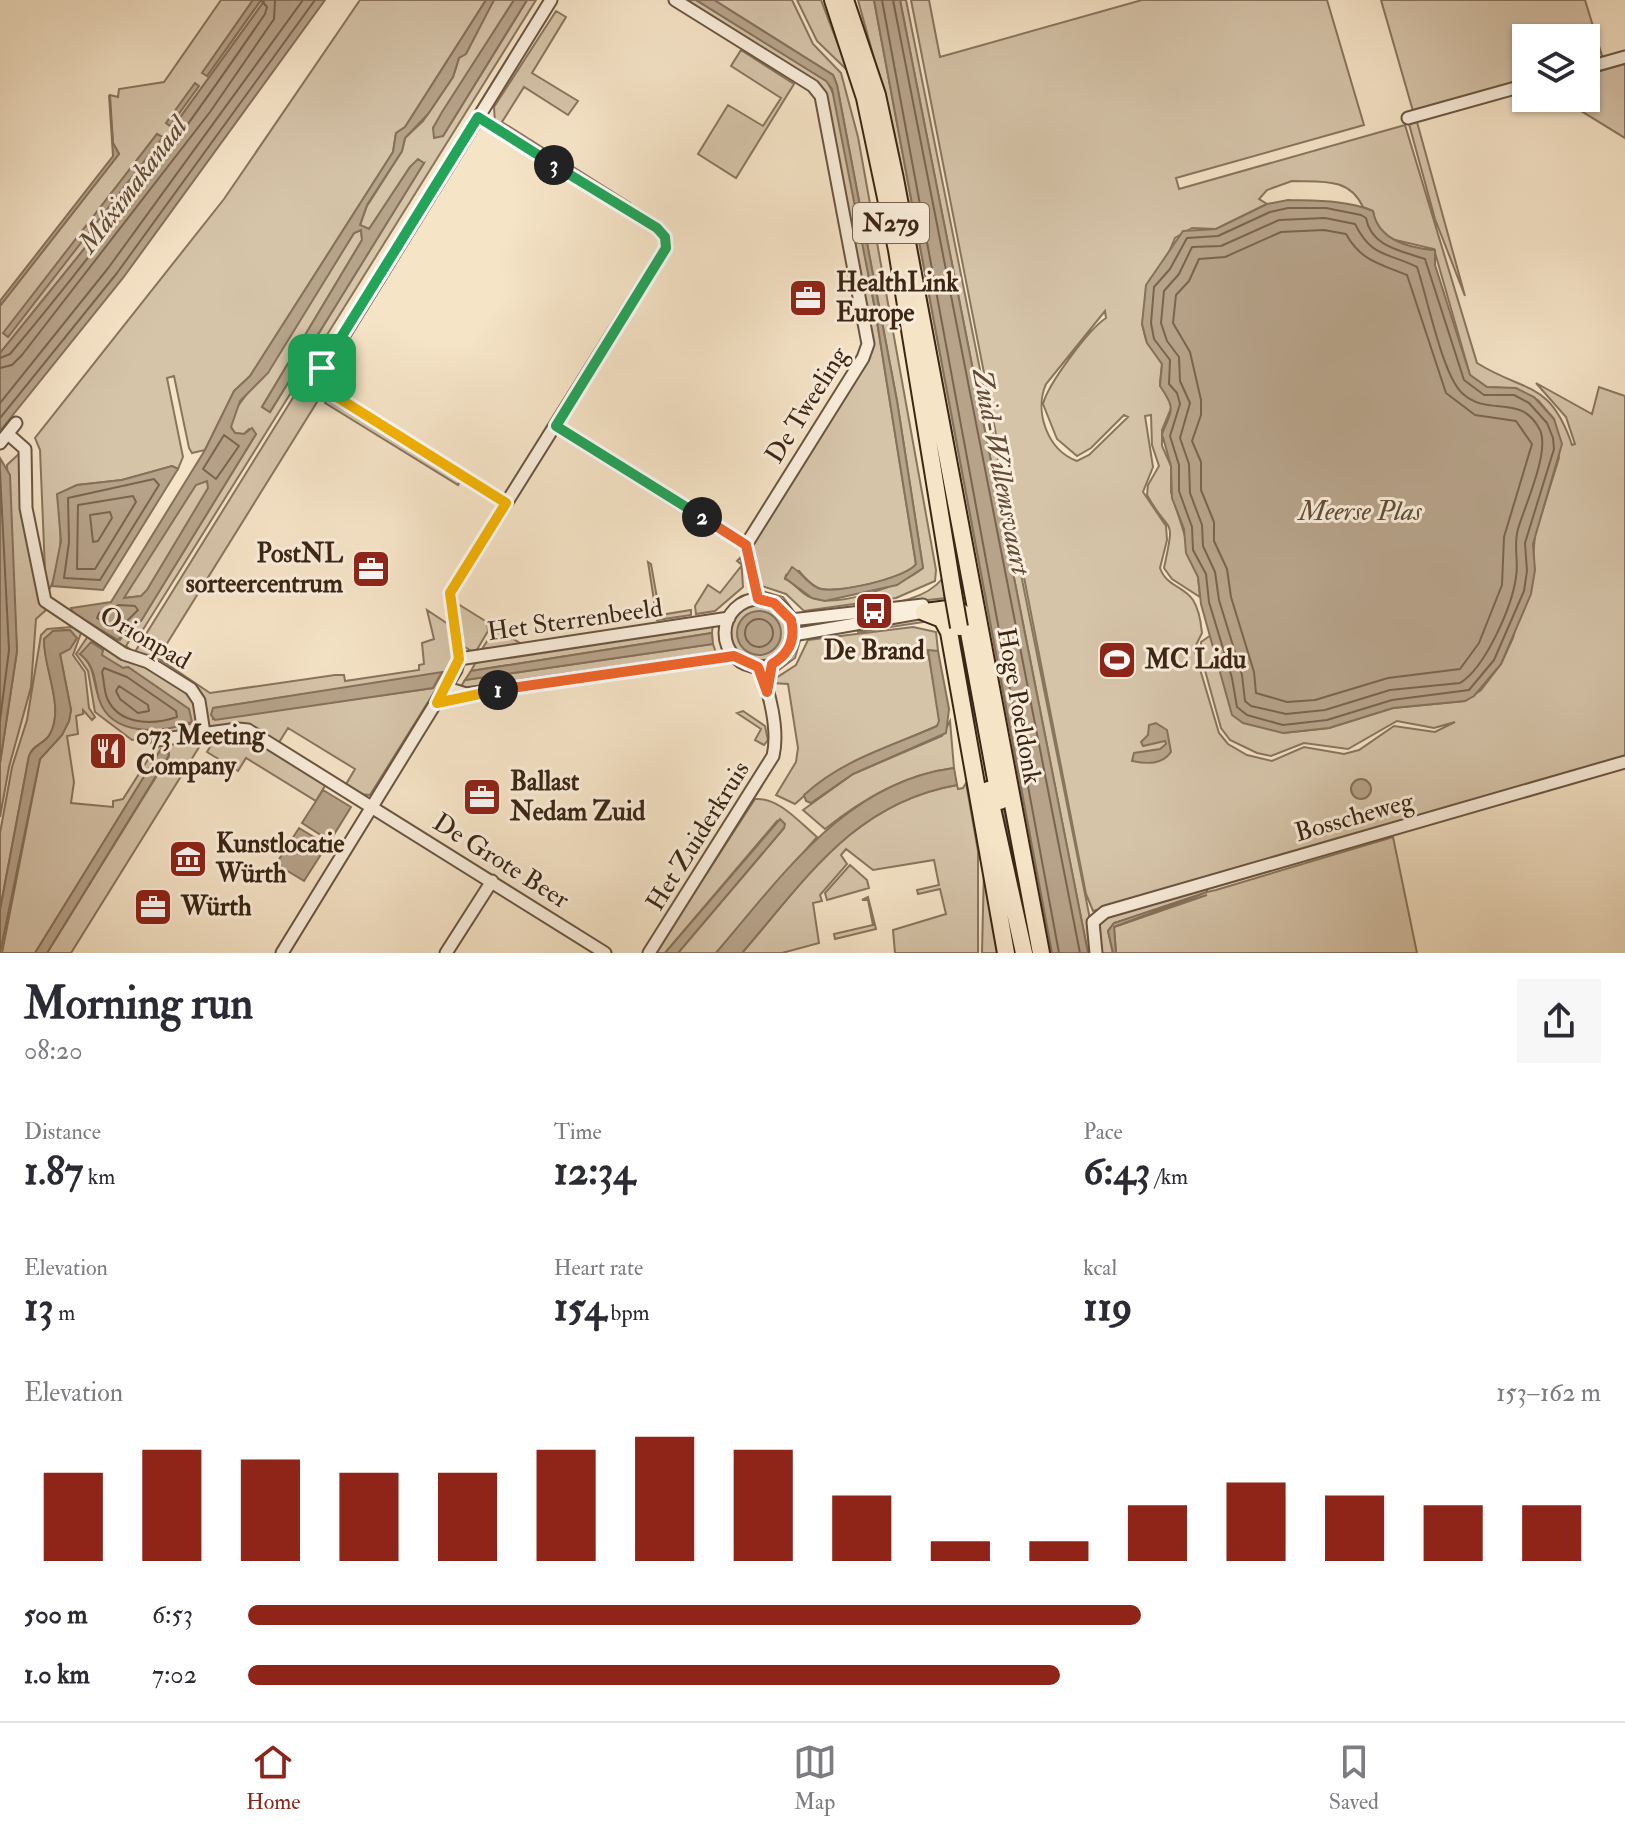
<!DOCTYPE html>
<html lang="en">
<head>
<meta charset="utf-8">
<style>
  body { margin:0; font-family:"IM FELL Double Pica",serif; background:#f7f7f7; color:#2b2b33; height:100vh; display:flex; flex-direction:column; font-size:30px; white-space:nowrap }
  * { box-sizing:border-box; margin:0 }
  p { font-size:26px; color:#7c7c81 }
  .icon { flex:none; width:44px; height:44px; fill:none; stroke:currentColor; stroke-width:2; stroke-linecap:round; stroke-linejoin:round }
  .map { position:relative; height:953px; overflow:hidden }
  .sheet { display:flex; flex-direction:column; background:#fff; flex:1 }
  .sheet>* { flex:none }
  .controls { position:absolute; left:1512px; top:24px; display:grid; gap:16px }
  .controls a { display:grid; place-items:center; width:88px; height:88px; border-radius:0px; background:#fff; box-shadow:0 2px 6px #0004; font-size:40px }
  .pin { position:absolute; display:grid; place-items:center; width:68px; height:68px; color:#fff; margin:-34px; border-radius:16px; box-shadow:0 4px 12px #0006 }
  .km { position:absolute; width:40px; height:40px; margin:-20px; border-radius:50%; background:#222; color:#fff; font-size:22px; line-height:40px; text-align:center }
  .round { display:grid; place-items:center; flex:none; width:84px; height:84px; border-radius:0px; background:#f7f7f7 }
  .summary { display:flex; align-items:center; justify-content:space-between; height:136px; padding:0 24px }
  h1 { font-size:44px; font-weight:800; line-height:60px }
  .metrics { display:grid; grid-template-columns:repeat(3,1fr); gap:12px; height:136px; padding:8px 24px }
  .metrics div { display:grid; align-content:center }
  .metrics b { font-size:40px; font-weight:800 }
  .metrics small { font-size:22px; font-weight:400 }
  .metrics p { font-size:22px }
  .chart { height:224px; padding:16px 24px }
  .chart p { display:flex; justify-content:space-between }
  .chart svg { width:100%; height:144px; margin-top:8px; stroke:#8f2418; stroke-width:6 }
  ul { padding:0 24px; list-style:none; font-size:26px }
  li { display:grid; grid-template-columns:128px 96px 1fr; align-items:center; height:60px }
  li i { height:20px; border-radius:10px; background:#8f2418 }
  .tab-bar { display:flex; justify-content:space-around; align-items:center; height:112px; border-top:2px solid #e1e1e2; background:#fff; font-size:22px; color:#7c7c81 }
  .tab-bar a { display:grid; justify-items:center; gap:4px }
  .tab-bar .current { color:#8f2418 }
  .map>svg:first-child { display:block }
</style>
</head>
<body>
<div class="map">
<svg width="1625" height="953" viewBox="0 0 1625 953">
  <rect width="100%" height="100%" fill="#f6e4c7"/>
  <filter id="stains"><feTurbulence type="fractalNoise" baseFrequency=".0025" numOctaves="4"/><feColorMatrix values="0 0 0 0 .2 0 0 0 0 .09 0 0 0 0 .02 0 0 0 .5 -.17"/></filter>
  <radialGradient id="worn" r=".72"><stop offset=".6" stop-color="#630" stop-opacity="0"/><stop offset="1" stop-color="#630" stop-opacity=".3"/></radialGradient>
  <path fill="#d6c4a9" stroke="#89745e" stroke-width="2" fill-rule="evenodd" d="M221 0H253L203 72 207 76 261 0H265L93 238 0 353V306L119 154 113 143 110 95 118 97 119 89 164 82ZM157 134 162 138 4 333Z
    M360 0H486L405 127 396 133 393 152 250 376 234 391 205 450 192 453 189 448 174 376 167 378 183 457 178 469 172 466 122 480 77 485 58 494C61 526 65 566 46 595L40 450 35 438 224 199Z
    M494 0H514L433 128 443 136 527 0H536L139 636 134 633 126 646 131 650 97 633 99 629 120 640 132 624 141 621 256 434 249 429 244 434 235 433 231 427 233 413 294 329 354 233 361 230 362 240 262 407 270 412 424 163 410 167 369 229 360 225 367 206 402 151 405 138 423 121 453 77 459 58Z
    M682 0H696L827 81 835 97 875 309 916 564C907 578 834 595 818 588 810 584 804 577 799 571L786 575 785 579C794 582 800 593 810 597 838 609 903 585 923 568L897 401 837 85 833 75 714 0H792L813 44 841 73 858 137 936 570 935 581 896 598 804 611 786 594 759 585 751 551 754 538 866 361 822 88Z
    M797 0H821L848 71 817 41Z
    M858 0H874L1052 953H1047L894 131Z
    M900 0H906L1089 914 1094 953H1088Z
    M911 0H929L940 57 1142 0H1327L1364 125 1176 178 1179 189 1405 125 1477 363C1525 393 1550 380 1572 445L1575 444 1566 417 1536 383 1592 414 1599 387 1625 396V756L1554 780 1093 911 1086 894ZM1292 181C1322 182 1349 177 1363 207L1373 211 1377 229 1387 238 1434 249 1470 375 1487 387 1507 388 1538 400 1554 419 1559 458 1535 535 1533 559 1513 638 1501 664 1481 690 1465 701 1393 708 1329 728 1283 733 1265 726 1225 680 1211 635 1201 642V656L1221 728 1230 740 1257 753 1271 756 1304 743 1348 749 1397 721 1434 728 1455 722 1435 732 1394 726 1359 750 1344 754 1304 747 1272 761 1247 755 1228 744 1219 733 1194 649 1202 633C1201 623 1199 609 1193 600 1184 586 1166 586 1160 568L1167 540 1166 526 1143 492 1153 467 1145 416 1151 415 1152 445 1159 466 1148 485 1147 495C1170 537 1176 513 1164 568L1172 579 1200 597 1198 577 1171 492V466L1162 446V430L1172 406 1160 383 1162 364 1146 340 1142 324 1150 279 1164 264 1175 238 1192 228 1216 229 1267 204 1259 199 1267 190ZM1105 311 1106 318C1089 329 1048 384 1043 404L1057 439 1077 456 1091 448 1124 415 1128 417 1089 455 1077 461C1047 450 1034 411 1046 384Z
    M1381 0H1585L1603 59 1586 63V38H1526V80L1413 111Z
    M556 11 566 17 532 73 578 101 568 115 524 87 502 122 630 203 628 205 495 123 494 107Z
    M741 50 794 84 736 178 698 154 728 105 763 126 781 98 731 66Z
    M1625 64V138L1560 98H1586V75Z
    M1417 122 1465 296 1435 219 1409 124Z
    M304 380 314 384 322 394 158 658 210 693 335 675H344L345 681 419 670V665L424 664 422 643 434 639 427 610 448 624 453 662 370 795 359 794 345 786 355 769 288 728 278 744 249 726 208 728 201 700 133 655ZM442 673 433 688 213 719V708Z
    M328 398 460 481 458 485 325 403Z
    M22 451 47 609 36 619 31 687 9 767 0 817V763L17 651 7 465Z
    M207 481 209 488 147 590 142 596 123 598 196 484Z
    M741 557 743 587 715 611 696 614 695 606 708 585 720 593 742 565 737 561Z
    M648 562 651 564 660 615 691 610V615L657 620Z
    M943 578 946 598 855 608C884 604 923 603 943 578Z
    M758 590 783 597 799 618Z
    M751 603C780 600 797 625 785 650L766 663 744 660C721 644 725 613 751 603Z
    M458 604 487 622 488 631 475 653 463 646Z
    M930 617 940 622 1000 953H982L984 868 940 628 930 621 858 632 854 624Z
    M972 622 1034 953H1028Z
    M713 623 712 633 471 671 478 658Z
    M72 627 81 633 73 655 85 672 89 708 95 717 92 720 83 710V714L76 716 78 734 67 736 74 782 71 803 113 807V801L123 799 156 747 206 736 71 953H47L169 756V750H161L35 953H2L40 759 62 735 69 721 71 710 60 654 68 649 66 630 53 631 44 640C44 668 65 708 50 734 45 744 33 744 29 756L0 910V833L12 767 27 720 41 635 47 629Z
    M913 627 936 632 938 651H928L940 721 937 726C885 749 837 764 795 804L776 795 796 762 798 748 788 684 772 683 773 680 796 665 808 640Z
    M501 631 523 645 482 649 493 632Z
    M802 634 795 658 772 675Z
    M88 636 142 663 194 696 200 727 132 740 95 712 88 671 76 654ZM103 650 101 655 123 668 128 667 189 709 190 724C159 730 114 739 99 698 92 681 96 667 80 654Z
    M713 644 717 656 466 691 460 688 465 680Z
    M743 711 765 726 768 740 764 745 755 740 761 729 737 713Z
    M950 721 954 768C905 774 863 799 825 829L803 810 853 774 942 736Z
    M239 733 326 784 316 801 246 758 238 771 207 752 216 737Z
    M966 783 978 851V953H895L893 930 946 914 940 889 918 894 917 890 939 885 934 860 873 870 846 849 841 855 847 864 820 895 822 901 813 903 819 943 782 953H742C806 879 854 803 957 785L958 789 963 788Z
    M755 799C779 797 800 823 817 837L716 953H678L784 828 777 821 665 953H655Z
    M1393 837 1417 953H1116L1114 927 1207 895 1114 923 1108 931 1113 953H1099L1098 919 1207 885V892L1216 890Z
    M850 865 867 880 869 888 827 900 825 893Z
    M868 897 876 929 835 939 834 934 873 925 868 900H862Z"/>
  <path fill="#b7a38a" stroke="#86715b" stroke-width="2" fill-rule="evenodd" d="M253 0H261L207 76 202 73Z
    M265 0H325L123 278 0 431V353L93 238Z
    M486 0H494L466 54 459 58 453 77 428 114 405 138 402 151 367 205 360 225 369 229 410 167 418 159 424 163 270 412 262 407 362 240 361 230 354 233 268 373 240 401 231 427 235 433 244 434 252 428 256 434 141 621 132 624 118 640 73 613 71 608 111 602 205 450 234 391 250 376 393 152 396 133 405 127ZM207 481 208 488 147 590 141 596 124 598 196 485Z
    M514 0H527L443 136 434 138 433 128 442 112Z
    M696 0H714L833 75 837 85 897 401 923 568 897 585 825 601 812 598 785 578 792 567C802 573 807 583 818 588 833 595 907 578 916 564L875 309 832 89 826 81Z
    M874 0H900L1088 953H1052Z
    M195 83 199 86 170 126 166 123Z
    M109 95 113 143 119 154 0 306V301L113 156Z
    M157 134 163 137 8 337 3 333Z
    M1288 200C1318 201 1345 200 1373 211 1378 240 1409 248 1435 250V265L1470 375 1487 387 1516 388 1534 397 1554 419 1562 444 1533 544 1535 570 1531 594 1501 664 1474 696 1465 701 1393 708 1329 728 1283 733 1243 723 1232 715 1201 604 1198 577 1186 553 1184 529 1172 498 1171 466 1162 434C1172 409 1176 409 1160 386L1162 364 1147 343 1142 324 1146 285 1183 231 1216 229 1267 204Z
    M0 458 10 475 17 651 0 763Z
    M172 466 178 469 103 590 52 586 61 541 57 494 77 485 122 480Z
    M737 633a22 22 0 1 1 44 0a22 22 0 1 1-44 0Z
    M70 630 77 638 70 649 60 654 71 710 69 721 62 735 40 759 0 953V910L29 756C33 744 45 744 50 734 65 707 43 668 44 639L53 631Z
    M712 633 713 644 465 680 471 671Z
    M91 642 103 650 102 655 123 668 128 667 189 709 192 722C165 733 111 738 99 699 94 681 96 666 80 654Z
    M928 650 938 651 949 709 946 733 853 774 811 803 806 801 804 795C843 759 890 747 937 726L939 721Z
    M442 672 433 688 215 720 211 715 213 708Z
    M1156 723 1167 730 1171 752C1162 765 1147 764 1132 761L1134 753 1160 749 1166 744 1165 741 1143 746 1141 742 1148 735 1149 725Z
    M166 748 169 755 47 953H35L161 749Z
    M954 768 957 785C854 803 806 879 742 953H716C782 876 846 782 954 768Z
    M1351 789a10 10 0 1 1 20 0a10 10 0 1 1-20 0Z
    M323 790 351 807 330 841 302 823Z
    M780 819 785 824 784 828 678 953H665Z
    M299 828 327 845 304 881 276 864Z
    M1207 892 1114 927 1116 953H1113L1108 931 1114 923Z"/>
  <g fill="none" stroke-linecap="round" stroke-linejoin="round">
    <path stroke="#7a644f" stroke-width="2" d="M882 0 1059 953
      M893 0 1080 953
      M1288 208H1326L1361 215 1366 218C1371 247 1402 251 1425 259L1464 380 1484 395H1514L1529 403 1547 423 1553 438 1554 449 1525 543 1527 571 1524 591 1494 660 1469 690 1392 700 1327 720 1283 725 1247 715 1237 707 1232 678 1209 602 1206 574 1193 550 1192 527 1179 491V465L1170 436 1180 404 1177 393 1169 384 1170 360 1154 339 1151 323 1154 287 1170 269 1187 238 1218 236 1270 212Z
      M1325 218 1355 224C1372 258 1387 252 1417 267 1427 296 1442 374 1462 393 1488 418 1521 392 1540 430 1550 452 1525 505 1518 529 1513 547 1519 561 1516 577 1512 607 1485 668 1460 683L1390 690 1325 710 1286 714 1251 706 1245 701 1242 675 1219 600 1215 572 1203 546 1202 525 1190 493 1189 464 1180 438 1190 403 1180 381 1179 357 1167 341 1161 323 1164 291 1179 274 1192 247 1221 246 1279 220Z
      M1324 230 1346 234C1361 261 1380 264 1407 275L1446 393 1475 415 1516 421 1532 444 1504 537 1502 585 1479 643 1460 669 1388 678 1315 700 1287 702 1256 693 1254 672 1231 597 1227 569 1214 541V522L1201 490V462L1192 441 1201 415V400L1190 352 1173 323 1176 295 1189 281 1199 259 1225 257 1281 232Z
      M0 358 10 354C101 246 185 131 265 14L267 7 261 0
      M0 368 12 365 22 355 210 112 274 19 275 0
      M0 403 109 267 303 0
      M0 418 117 273 315 0
      M224 435 239 446 216 479 203 469Z
      M0 472 9 650 0 720
      M154 479 159 485 100 580 64 578 69 542 68 498Z
      M133 496 136 502 95 569H77L78 505Z
      M110 512 112 518 98 541 93 542 90 515Z
      M119 605 135 606 138 610 119 629 97 618 99 613Z
      M745 633a14 14 0 1 1 28 0a14 14 0 1 1-28 0Z
      M104 668 127 677 176 711 177 717C154 725 119 726 107 698 104 690 104 680 102 672Z
      M119 686 148 705 149 711 138 713 120 699 116 691Z"/>
    <g stroke="#6a5541" stroke-width="15">
      <path id="minor" d="M675 0 813 86 821 96 868 344 863 358 746 545 758 599
        M1586 68 1625 57
        M1408 118 1526 85
        M556 426 746 545
        M8 434 25 449 26 508 45 601 124 654 148 662 191 689 199 701 204 733
        M0 443 16 423
        M506 503 328 392 321 387 318 377 551 0
        M725 633a34 34 0 1 1 68 0a34 34 0 1 1-68 0Z
        M791 620 923 605
        M793 635 924 612
        M459 659 729 618
        M447 688 466 694 734 656
        M157 740 238 729 248 730 605 953
        M282 953 456 670 459 659 450 593 666 248 665 237 657 228 478 117
        M446 953 492 881
        M649 953 773 756C779 731 770 690 758 667
        M1096 953 1093 922 1105 912 1625 762"/>
    </g>
    <g stroke="#3c2514" stroke-width="20">
      <path id="highway" d="M833 0 865 98 897 250 953 593
        M845 0 877 95 895 179 1041 953
        M924 612 942 619 949 632 1006 953
        M925 612 956 608 966 616 1000 801
        M988 790 1024 953"/>
    </g>
    <use href="#minor" stroke="#f9eddb" stroke-width="11"/>
    <use href="#highway" stroke="#f6e4c7" stroke-width="16"/>
    <g stroke="#3c2514" stroke-width="20" stroke-linecap="butt">
      <path id="highway-bridge" d="M953 593 959 627"/>
    </g>
    <use href="#highway-bridge" stroke="#f6e4c7" stroke-width="16"/>
  </g>
  <g fill="none" stroke-linecap="round" stroke-linejoin="round">
    <g stroke="#fff" stroke-width="16">
      <path id="split-1" d="M322 368 318 377 321 387 506 503 450 593 459 659 437 703 498 690"/>
    </g>
    <g stroke="#fff" stroke-width="16">
      <path id="split-2" d="M498 690 734 656 758 667 767 692 772 664C789 654 796 640 791 620L774 603 758 599 746 545 702 517"/>
    </g>
    <g stroke="#fff" stroke-width="16">
      <path id="split-3" d="M554 165 657 228 665 237 666 248 556 426 702 517"/>
    </g>
    <g stroke="#fff" stroke-width="16">
      <path id="split-4" d="M322 368 478 117 554 165"/>
    </g>
    <use href="#split-1" stroke="#f5b400" stroke-width="10"/>
    <use href="#split-2" stroke="#f0652b" stroke-width="10"/>
    <use href="#split-3" stroke="#22a559" stroke-width="10"/>
    <use href="#split-4" stroke="#22a559" stroke-width="10"/>
  </g>
  <defs>
    <g id="office-square" transform="scale(2)"><rect x="-9" y="-9" width="18" height="18" rx="4" fill="#8f2418" stroke="#f9eddb"/><path d="M-6-3h4V-5.5h4V-3h4V5H-6ZM-1-4.5V-3h2v-1.5ZM-6 0V1H6V0Z" fill="#fff"/></g>
    <g id="bus-square" transform="scale(2)"><rect x="-9" y="-9" width="18" height="18" rx="4" fill="#8f2418" stroke="#f9eddb"/><path d="M-5-6H5V4H4V6H2V4H-2V6H-4V4H-5ZM-3.5-4V0h7V-4ZM-3.5 1.2v1.5H-2V1.2ZM2 1.2v1.5H3.5V1.2Z" fill="#fff"/></g>
    <g id="stadium-square" transform="scale(2)"><rect x="-9" y="-9" width="18" height="18" rx="4" fill="#8f2418" stroke="#f9eddb"/><path d="M0-5a6.5 5 0 1 0 0 10a6.5 5 0 1 0 0-10ZM-3.5-1.8h7v3.6h-7Z" fill="#fff"/></g>
    <g id="restaurant-square" transform="scale(2)"><rect x="-9" y="-9" width="18" height="18" rx="4" fill="#8f2418" stroke="#f9eddb"/><path d="M-5-6h1v4h1v-4h1v4h1v-4h1v5L-1.5 .5V6h-2V.5L-5-1ZM5-6V6H3V1.5H1.5Q1.5-4 5-6Z" fill="#fff"/></g>
    <g id="museum-square" transform="scale(2)"><rect x="-9" y="-9" width="18" height="18" rx="4" fill="#8f2418" stroke="#f9eddb"/><path d="M0-6L6-3V-2H-6V-3ZM-5-1h2V3h-2ZM-1-1h2V3h-2ZM3-1h2V3H3ZM-6 4H6V6H-6Z" fill="#fff"/></g>
  </defs>
  <g fill-rule="evenodd">
    <use href="#office-square" x="808" y="298"/>
    <use href="#office-square" x="371" y="569"/>
    <use href="#bus-square" x="874" y="611"/>
    <use href="#stadium-square" x="1117" y="660"/>
    <use href="#restaurant-square" x="108" y="751"/>
    <use href="#office-square" x="482" y="797"/>
    <use href="#museum-square" x="188" y="859"/>
    <use href="#office-square" x="153" y="907"/>
  </g>
  <g text-anchor="middle" dominant-baseline="central" stroke-width="6" stroke-linejoin="round" paint-order="stroke">
    <rect fill="#f9eddb" stroke="#756150" stroke-width="2" x="853" y="203" width="76" height="40" rx="6"/>
    <g font-size="24" font-weight="bold" fill="#3c2514">
      <text x="891" y="223">N279</text>
    </g>
    <g font-size="26" font-weight="bold" fill="#3c2514" stroke="#f9eddb" text-anchor="start">
      <text x="836" y="283">HealthLink<tspan x="836" dy="30">Europe</tspan></text>
      <text x="343" y="554" text-anchor="end">PostNL<tspan x="343" dy="30">sorteercentrum</tspan></text>
      <text x="874" y="651" text-anchor="middle">De Brand</text>
      <text x="1145" y="660">MC Lidu</text>
      <text x="136" y="736">073 Meeting<tspan x="136" dy="30">Company</tspan></text>
      <text x="510" y="782">Ballast<tspan x="510" dy="30">Nedam Zuid</tspan></text>
      <text x="216" y="844">Kunstlocatie<tspan x="216" dy="30">Würth</tspan></text>
      <text x="181" y="907">Würth</text>
    </g>
    <g font-size="26" fill="#3c2514" stroke="#f9eddb">
      <text transform="translate(807 405) rotate(-58)">De Tweeling</text>
      <text transform="translate(575 620) rotate(-8)">Het Sterrenbeeld</text>
      <text transform="translate(145 638) rotate(30)">Orionpad</text>
      <text transform="translate(1019 706) rotate(80)">Hoge Poeldonk</text>
      <text transform="translate(1354 817) rotate(-16)">Bosscheweg</text>
      <text transform="translate(698 836) rotate(-58)">Het Zuiderkruis</text>
      <text transform="translate(501 861) rotate(32)">De Grote Beer</text>
    </g>
    <g font-size="28" font-style="italic" fill="#614b37" stroke="#f9eddb">
      <text transform="translate(133 185) rotate(-53)">Máximakanaal</text>
      <text transform="translate(1001 472) rotate(79)">Zuid-Willemsvaart</text>
      <text x="1360" y="511">Meerse Plas</text>
    </g>
  </g>
  <rect width="100%" height="100%" filter="url(#stains)"/>
  <rect width="100%" height="100%" fill="url(#worn)"/>
</svg>
<div class="controls">
<a><svg class="icon" aria-label="layers" viewBox="0 0 24 24"><path d="M12 4l9 5-9 5-9-5zM3 14l9 5 9-5"/></svg></a>
</div>
<div class="pin" style="left:322px;top:368px;background:#1e9e55"><svg class="icon" aria-label="arrive" viewBox="0 0 24 24"><path d="M6 21V4h12l-3 4 3 4H6"/></svg></div>
<b class="km" style="left:498px;top:690px">1</b>
<b class="km" style="left:702px;top:517px">2</b>
<b class="km" style="left:554px;top:165px">3</b>
</div>
<section class="sheet">
<div class="summary"><div><h1>Morning run</h1><p>08:20</p></div><a class="round"><svg class="icon" aria-label="share" viewBox="0 0 24 24"><path d="M12 15V3M7 8l5-5 5 5M5 13v7h14v-7"/></svg></a></div>
<div class="metrics">
<div><p>Distance</p><b>1.87<small> km</small></b></div>
<div><p>Time</p><b>12:34</b></div>
<div><p>Pace</p><b>6:43<small> /km</small></b></div>
</div>
<div class="metrics">
<div><p>Elevation</p><b>13<small> m</small></b></div>
<div><p>Heart rate</p><b>154<small> bpm</small></b></div>
<div><p>kcal</p><b>119</b></div>
</div>
<div class="chart"><p><span>Elevation</span>153–162 m</p>
<svg viewBox="0 0 160 44" preserveAspectRatio="none"><path d="M5 44V17M15 44V10M25 44V13M35 44V17M45 44V17M55 44V10M65 44V6M75 44V10M85 44V24M95 44V38M105 44V38M115 44V27M125 44V20M135 44V24M145 44V27M155 44V27"/></svg>
</div>
<ul>
<li><b>500 m</b>6:53<i style="width:66%"></i></li>
<li><b>1.0 km</b>7:02<i style="width:60%"></i></li>
</ul>
</section>
<nav class="tab-bar">
<a class="current"><svg class="icon" aria-label="home" viewBox="0 0 24 24"><path d="M3 11l9-7 9 7M6 9v11h12V9"/></svg>Home</a>
<a><svg class="icon" aria-label="map" viewBox="0 0 24 24"><path d="M3 6l6-2 6 2 6-2v14l-6 2-6-2-6 2zM9 4v14M15 6v14"/></svg>Map</a>
<a><svg class="icon" aria-label="saved" viewBox="0 0 24 24"><path d="M7 4h10v16l-5-4-5 4z"/></svg>Saved</a>
</nav>
</body>
</html>
